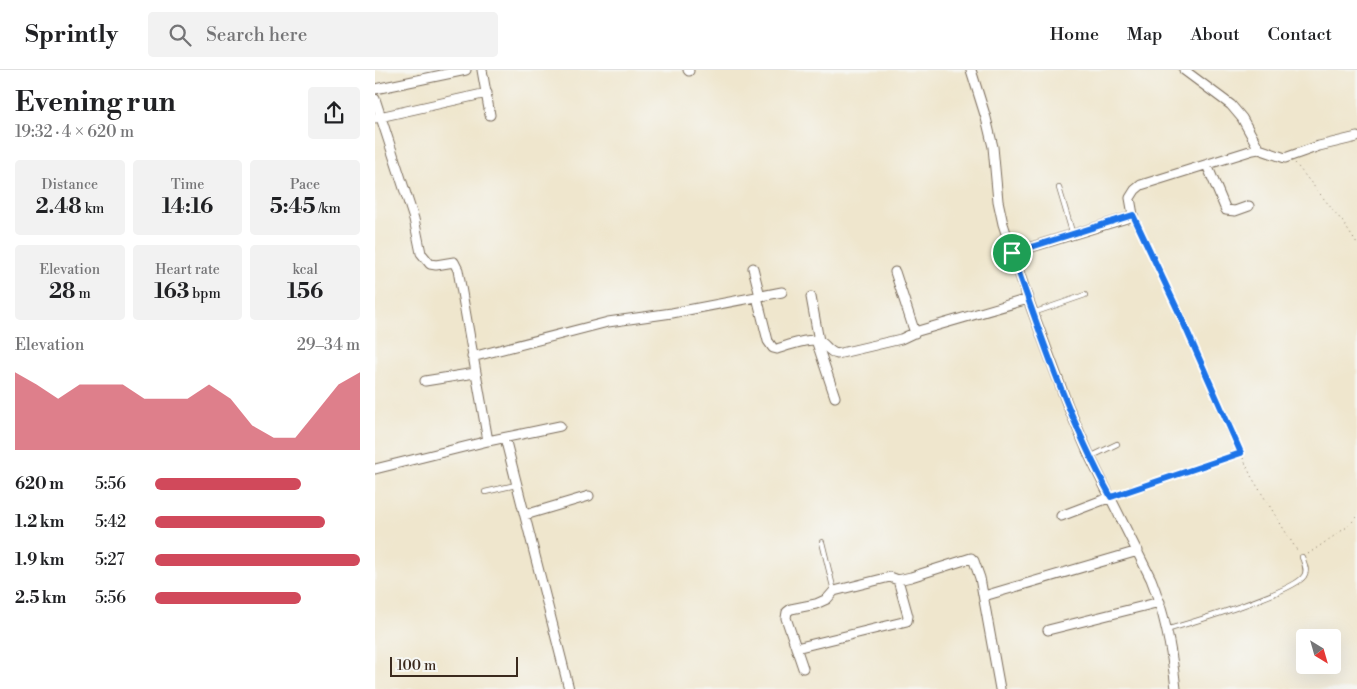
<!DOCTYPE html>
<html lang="en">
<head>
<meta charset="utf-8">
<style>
  body { margin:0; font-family:"Libre Bodoni",serif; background:#f2f2f2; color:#202124; height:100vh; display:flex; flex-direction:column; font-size:19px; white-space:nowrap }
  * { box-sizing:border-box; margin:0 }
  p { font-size:16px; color:#757577 }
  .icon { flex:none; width:28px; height:28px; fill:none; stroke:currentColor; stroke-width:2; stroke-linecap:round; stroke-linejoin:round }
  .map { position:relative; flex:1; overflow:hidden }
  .panel { display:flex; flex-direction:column; background:#fff; width:375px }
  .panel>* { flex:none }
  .needle { width:32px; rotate:143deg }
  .fabs { position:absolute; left:921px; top:559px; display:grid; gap:10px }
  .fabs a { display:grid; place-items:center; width:45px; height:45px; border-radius:5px; background:#fff; box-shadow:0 5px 20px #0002; font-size:25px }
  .scale { position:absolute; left:15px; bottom:12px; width:128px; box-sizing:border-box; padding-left:5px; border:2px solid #3b2a1e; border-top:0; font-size:14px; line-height:18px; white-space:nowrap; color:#3b2a1e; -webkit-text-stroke:4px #f6f6f2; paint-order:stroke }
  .pin { position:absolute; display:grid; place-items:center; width:42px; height:42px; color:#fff; margin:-21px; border:2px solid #fff; border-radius:50%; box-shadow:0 1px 5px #0007 }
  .round { display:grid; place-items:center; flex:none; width:52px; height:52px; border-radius:5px; background:#f2f2f2 }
  .head { display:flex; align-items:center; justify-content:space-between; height:85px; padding:0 15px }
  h1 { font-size:28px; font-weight:700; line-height:38px }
  .metrics { display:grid; grid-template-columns:repeat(3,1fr); gap:8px; height:85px; padding:5px 15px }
  .metrics div { display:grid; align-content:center; border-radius:5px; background:#f2f2f2; text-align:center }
  .metrics b { font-size:21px; font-weight:700 }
  .metrics small { font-size:14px; font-weight:400 }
  .metrics p { font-size:14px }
  .chart { height:140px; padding:10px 15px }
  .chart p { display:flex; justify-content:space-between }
  .chart svg { width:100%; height:90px; margin-top:5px; fill:#d1495b; opacity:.7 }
  ul { padding:0 15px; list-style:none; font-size:16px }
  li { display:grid; grid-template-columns:80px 60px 1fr; align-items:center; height:38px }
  li i { height:12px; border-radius:6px; background:#d1495b }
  header { display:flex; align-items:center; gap:30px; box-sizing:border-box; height:70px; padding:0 25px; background:#fff; border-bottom:1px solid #e0e0e0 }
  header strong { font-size:24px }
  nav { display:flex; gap:28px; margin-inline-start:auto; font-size:18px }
  .search { width:350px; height:45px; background:#f2f2f2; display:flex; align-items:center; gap:12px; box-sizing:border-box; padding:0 18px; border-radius:5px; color:#757577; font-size:19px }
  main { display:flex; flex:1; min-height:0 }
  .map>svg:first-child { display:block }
</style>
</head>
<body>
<header>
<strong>Sprintly</strong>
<div class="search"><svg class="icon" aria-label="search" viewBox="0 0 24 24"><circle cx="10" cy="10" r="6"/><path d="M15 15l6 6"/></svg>Search here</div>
<nav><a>Home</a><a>Map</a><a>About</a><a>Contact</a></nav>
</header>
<main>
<section class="panel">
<div class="head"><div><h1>Evening run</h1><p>19:32 · 4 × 620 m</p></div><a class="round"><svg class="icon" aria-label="share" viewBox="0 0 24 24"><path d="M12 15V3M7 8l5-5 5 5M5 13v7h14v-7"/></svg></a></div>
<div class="metrics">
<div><p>Distance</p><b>2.48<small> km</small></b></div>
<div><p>Time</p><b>14:16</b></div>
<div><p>Pace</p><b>5:45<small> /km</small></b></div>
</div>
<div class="metrics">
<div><p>Elevation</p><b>28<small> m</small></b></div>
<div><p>Heart rate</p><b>163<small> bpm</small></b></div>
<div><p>kcal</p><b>156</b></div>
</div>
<div class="chart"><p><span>Elevation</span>29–34 m</p>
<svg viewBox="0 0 160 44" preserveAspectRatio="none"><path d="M0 44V6L10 12L20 19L30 12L40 12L50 12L60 19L70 19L80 19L90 12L100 19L110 32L120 38L130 38L140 25L150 12L160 6V44z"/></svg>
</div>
<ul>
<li><b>620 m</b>5:56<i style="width:71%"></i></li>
<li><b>1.2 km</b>5:42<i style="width:83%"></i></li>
<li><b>1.9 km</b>5:27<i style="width:100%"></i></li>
<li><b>2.5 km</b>5:56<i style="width:71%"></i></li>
</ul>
</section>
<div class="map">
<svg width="982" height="619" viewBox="0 0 982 619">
  <rect width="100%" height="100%" fill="#f6f6f2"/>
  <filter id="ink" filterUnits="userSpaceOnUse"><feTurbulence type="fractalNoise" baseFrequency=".02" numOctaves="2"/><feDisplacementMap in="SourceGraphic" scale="10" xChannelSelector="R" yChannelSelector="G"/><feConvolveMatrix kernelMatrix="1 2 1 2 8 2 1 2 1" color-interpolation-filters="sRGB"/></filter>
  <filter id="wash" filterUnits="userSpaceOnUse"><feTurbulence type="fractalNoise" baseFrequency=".0096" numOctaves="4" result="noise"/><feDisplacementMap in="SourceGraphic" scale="20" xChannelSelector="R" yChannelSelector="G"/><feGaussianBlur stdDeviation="1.12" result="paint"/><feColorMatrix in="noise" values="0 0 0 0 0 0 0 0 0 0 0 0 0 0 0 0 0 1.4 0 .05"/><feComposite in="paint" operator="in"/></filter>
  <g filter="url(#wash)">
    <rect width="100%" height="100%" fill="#efe6cd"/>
  </g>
  <g filter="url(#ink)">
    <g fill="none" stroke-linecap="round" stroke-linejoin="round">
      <g stroke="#7a6c5b" stroke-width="6">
        <path id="lane" d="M684 118 698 165
          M658 243 710 225
          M715 387 742 374
          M110 422 141 415
          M736 427 865 383
          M447 472 459 521
          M791 560C815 553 919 522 929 506 933 500 929 493 927 487"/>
      </g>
      <g stroke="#7a6c5b" stroke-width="11">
        <path id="street" d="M107 0 115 45
          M313 0 314 1
          M596 0 611 48 618 77 623 131 628 154 653 229 693 336 715 387 776 509C790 544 797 581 801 619
          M809 0 856 35 867 48 884 79
          M0 19 91 0
          M0 29 39 149 46 183 55 194 61 195 79 192 83 200 113 371
          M0 48 112 23
          M832 95 851 140 860 141 874 136
          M637 183 755 147 758 145 755 128 760 120 766 115 878 80 884 79 910 88 944 76 982 67
          M378 198 385 226
          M520 202 540 263
          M382 227 393 271 398 278 402 279C412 276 438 266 446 272 452 276 454 282 462 284L526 269 543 261 653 229
          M436 227 444 271
          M441 270 460 327
          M97 287 233 252 297 243 407 222
          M50 311 100 303
          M130 368 194 619
          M0 399 113 371 185 356
          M150 445 214 426
          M686 446 736 427
          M609 526 763 481
          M673 560 785 532
          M421 578 532 551 533 546 523 510
          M428 598 411 548 412 542 416 539 441 534 452 529 459 521 515 507 523 510 536 507 596 488 599 491 605 508 625 619"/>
      </g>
      <path stroke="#7a6c5b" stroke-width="1" stroke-dasharray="1 4" stroke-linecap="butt" d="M920 93 967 151 982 174
        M762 154 805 245 863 378
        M868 388 876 406 923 482
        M933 484 972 457 982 447"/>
      <use href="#lane" stroke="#fff" stroke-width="4.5"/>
      <use href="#street" stroke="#fff" stroke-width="9"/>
    </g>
  </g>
  <g fill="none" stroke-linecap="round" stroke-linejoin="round" filter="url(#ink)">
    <g stroke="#fff" stroke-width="10">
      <path id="route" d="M758 145 805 245 866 383 736 427C694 350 666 266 637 183Z"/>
    </g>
    <use href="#route" stroke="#1a73e8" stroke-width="6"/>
  </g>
</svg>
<div class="fabs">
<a><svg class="needle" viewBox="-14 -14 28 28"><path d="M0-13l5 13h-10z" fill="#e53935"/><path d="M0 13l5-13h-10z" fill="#757577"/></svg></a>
</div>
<div class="scale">100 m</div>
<div class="pin" style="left:637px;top:183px;background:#1e9e55"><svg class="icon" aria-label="arrive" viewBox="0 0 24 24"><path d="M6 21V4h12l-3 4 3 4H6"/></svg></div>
</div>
</main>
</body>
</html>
